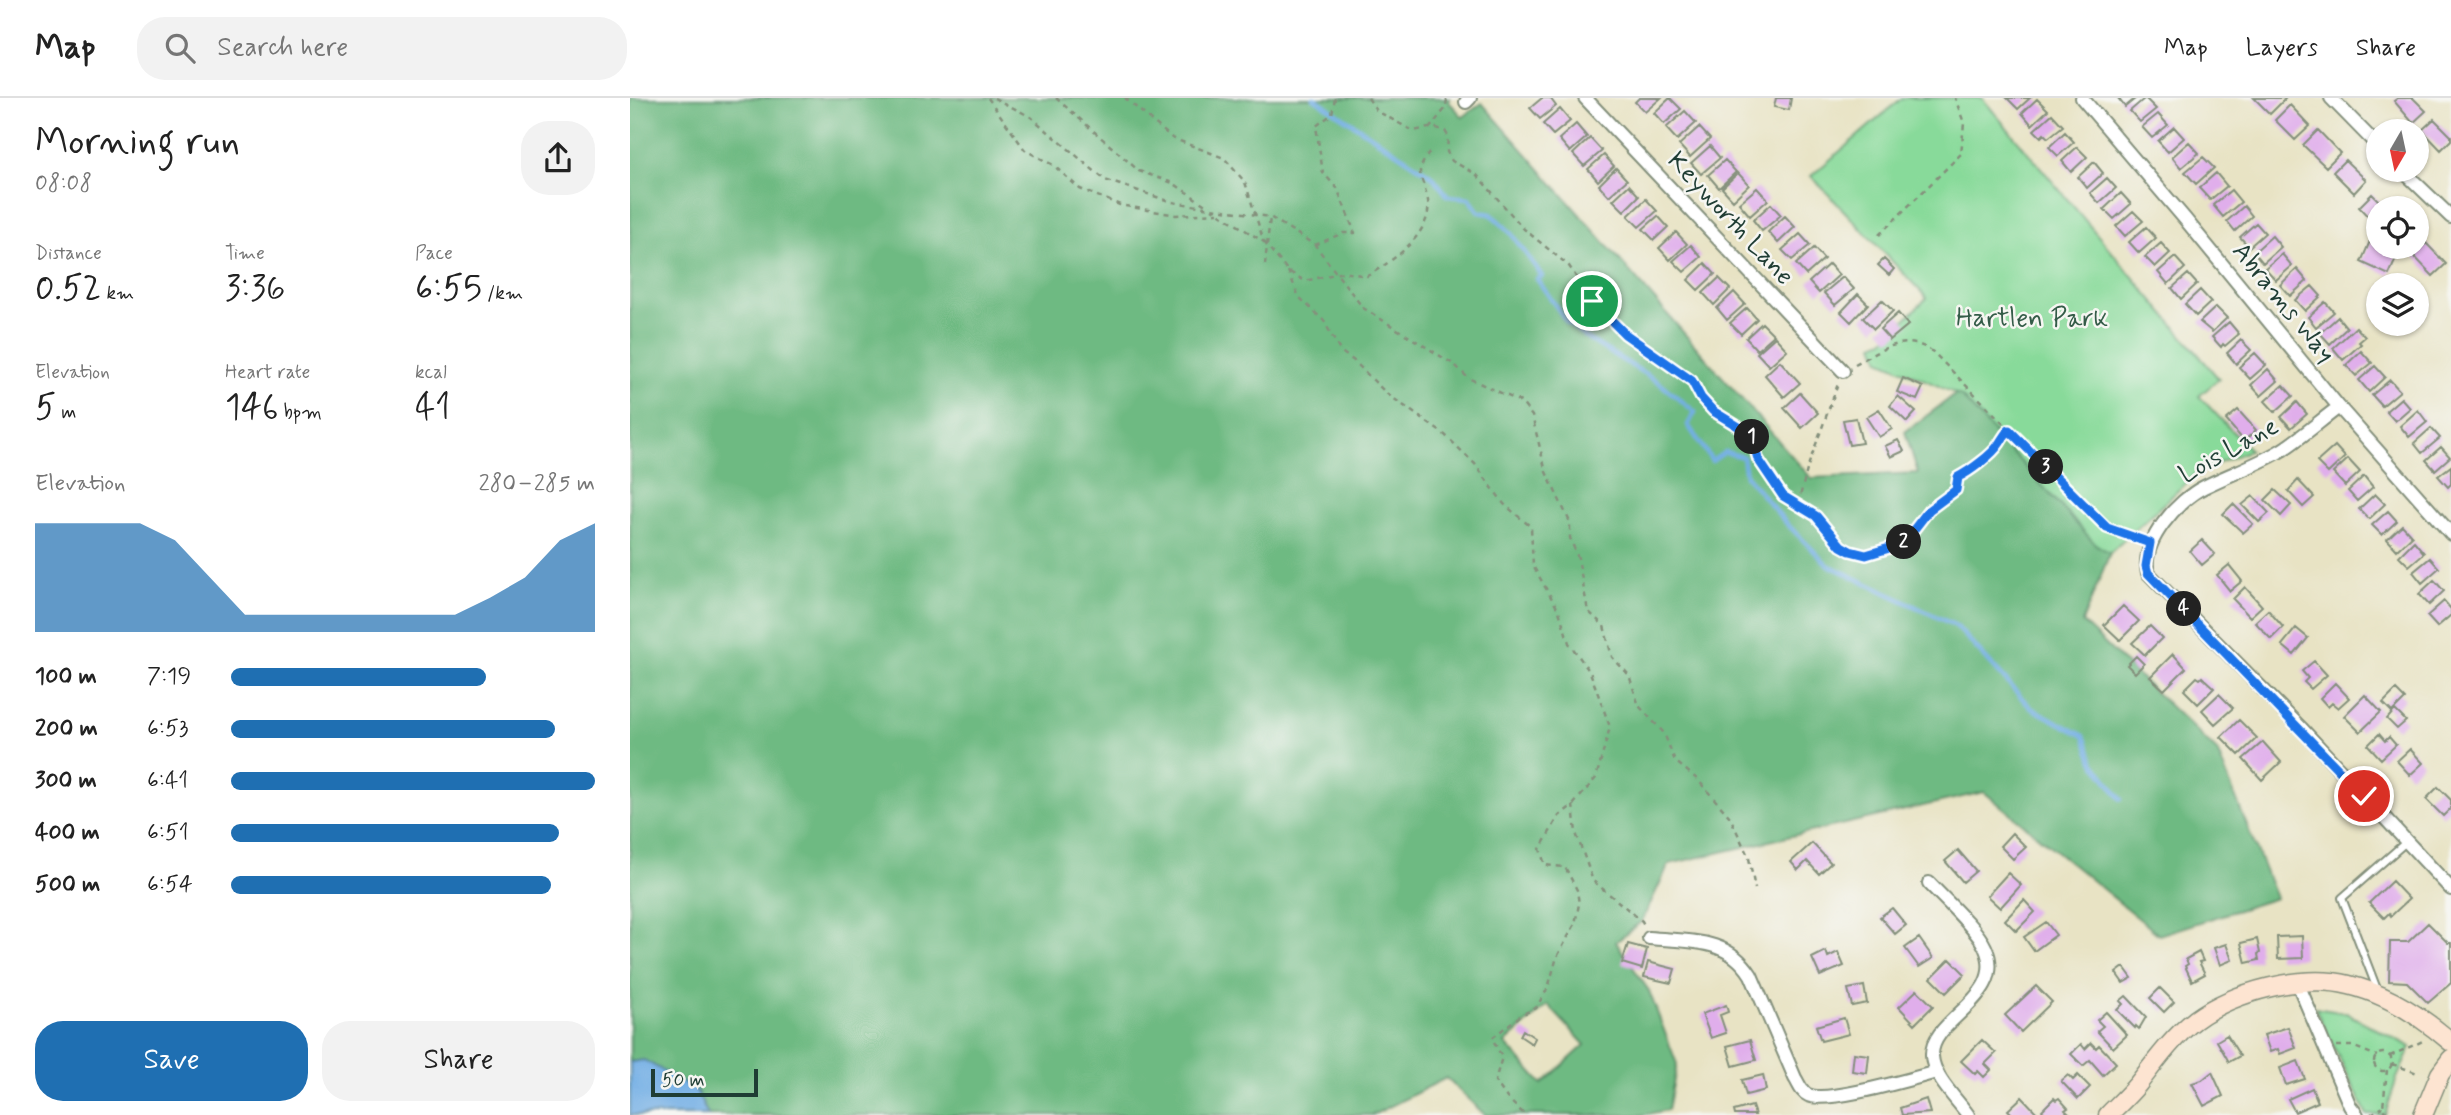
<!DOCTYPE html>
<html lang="en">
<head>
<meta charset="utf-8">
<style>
  body { margin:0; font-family:Mynerve,sans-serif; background:#f2f2f2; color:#222; height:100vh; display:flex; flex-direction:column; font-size:26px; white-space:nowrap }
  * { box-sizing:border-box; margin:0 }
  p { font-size:23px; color:#767676 }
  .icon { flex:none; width:38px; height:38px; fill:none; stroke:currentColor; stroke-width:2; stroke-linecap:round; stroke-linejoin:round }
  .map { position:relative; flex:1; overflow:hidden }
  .side { display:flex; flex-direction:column; background:#fff; width:630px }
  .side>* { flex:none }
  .needle { width:46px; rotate:189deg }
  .buttons { position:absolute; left:1736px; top:21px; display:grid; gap:14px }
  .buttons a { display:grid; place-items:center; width:63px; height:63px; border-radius:50%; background:#fff; box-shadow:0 2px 5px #0004; font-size:35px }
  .scale { position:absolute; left:21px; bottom:18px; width:107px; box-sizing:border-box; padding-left:7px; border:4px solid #1f3d34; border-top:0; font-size:19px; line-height:24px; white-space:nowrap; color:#1f3d34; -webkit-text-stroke:5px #f6f6f2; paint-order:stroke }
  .pin { position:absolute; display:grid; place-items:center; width:60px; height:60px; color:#fff; margin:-30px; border:4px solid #fff; border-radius:50%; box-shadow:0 2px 7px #0007 }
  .km { position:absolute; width:35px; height:35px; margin:-18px; border-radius:50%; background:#222; color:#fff; font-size:19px; line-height:35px; text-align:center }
  .round { display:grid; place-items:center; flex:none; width:74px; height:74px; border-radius:28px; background:#f2f2f2 }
  .overview { display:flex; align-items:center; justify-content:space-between; height:119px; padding:0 35px }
  h1 { font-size:38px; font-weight:600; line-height:52px }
  .figures { display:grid; grid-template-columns:repeat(3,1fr); gap:10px; height:119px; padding:7px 35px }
  .figures div { display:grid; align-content:center }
  .figures b { font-size:35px; font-weight:600 }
  .figures small { font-size:19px; font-weight:400 }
  .figures p { font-size:19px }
  .chart { height:196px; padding:14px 35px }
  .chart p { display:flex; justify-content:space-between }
  .chart svg { width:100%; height:126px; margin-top:7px; fill:#1f6fb2; opacity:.7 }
  .cta { display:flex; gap:14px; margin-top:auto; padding:14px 35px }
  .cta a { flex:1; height:80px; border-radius:28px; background:#1f6fb2; color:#fff; font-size:28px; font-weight:600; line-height:80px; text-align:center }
  .cta a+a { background:#f2f2f2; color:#222 }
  ul { padding:0 35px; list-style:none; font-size:23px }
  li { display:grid; grid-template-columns:112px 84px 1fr; align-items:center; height:52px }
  li i { height:18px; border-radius:9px; background:#1f6fb2 }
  header { display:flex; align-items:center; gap:42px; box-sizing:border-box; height:98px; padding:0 35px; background:#fff; border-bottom:2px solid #e0e0e0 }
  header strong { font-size:33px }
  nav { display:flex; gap:38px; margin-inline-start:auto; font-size:24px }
  .search { width:490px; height:63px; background:#f2f2f2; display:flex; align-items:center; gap:18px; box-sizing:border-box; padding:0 24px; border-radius:28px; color:#767676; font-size:26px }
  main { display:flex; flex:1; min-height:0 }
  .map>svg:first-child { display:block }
</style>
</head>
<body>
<header>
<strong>Map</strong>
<div class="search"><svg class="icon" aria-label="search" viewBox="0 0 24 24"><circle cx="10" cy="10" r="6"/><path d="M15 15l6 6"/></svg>Search here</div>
<nav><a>Map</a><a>Layers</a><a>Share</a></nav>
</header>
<main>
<section class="side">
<div class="overview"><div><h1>Morning run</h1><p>08:08</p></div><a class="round"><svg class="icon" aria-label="share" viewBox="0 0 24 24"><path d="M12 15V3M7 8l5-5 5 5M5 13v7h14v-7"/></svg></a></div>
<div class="figures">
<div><p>Distance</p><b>0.52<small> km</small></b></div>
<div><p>Time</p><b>3:36</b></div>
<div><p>Pace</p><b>6:55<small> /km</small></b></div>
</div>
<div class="figures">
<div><p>Elevation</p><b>5<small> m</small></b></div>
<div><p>Heart rate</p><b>146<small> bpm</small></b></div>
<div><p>kcal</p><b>41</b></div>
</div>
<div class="chart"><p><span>Elevation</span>280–285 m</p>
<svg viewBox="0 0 160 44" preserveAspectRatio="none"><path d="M0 44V6L10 6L20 6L30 6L40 12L50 25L60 38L70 38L80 38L90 38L100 38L110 38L120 38L130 32L140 25L150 12L160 6V44z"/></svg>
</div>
<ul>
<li><b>100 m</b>7:19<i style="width:70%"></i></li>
<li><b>200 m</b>6:53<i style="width:89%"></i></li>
<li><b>300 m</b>6:41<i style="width:100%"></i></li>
<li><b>400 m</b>6:51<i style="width:90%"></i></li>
<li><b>500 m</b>6:54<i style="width:88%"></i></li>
</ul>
<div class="cta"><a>Save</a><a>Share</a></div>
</section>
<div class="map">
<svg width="1821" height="1017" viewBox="0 0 1821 1017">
  <rect width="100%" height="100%" fill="#f6f6f2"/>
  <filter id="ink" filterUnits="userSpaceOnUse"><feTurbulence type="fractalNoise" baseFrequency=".0143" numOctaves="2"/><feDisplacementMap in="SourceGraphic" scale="14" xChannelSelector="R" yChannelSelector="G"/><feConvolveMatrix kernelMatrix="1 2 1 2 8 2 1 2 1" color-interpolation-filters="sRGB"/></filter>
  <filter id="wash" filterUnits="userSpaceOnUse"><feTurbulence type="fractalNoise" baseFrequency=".00686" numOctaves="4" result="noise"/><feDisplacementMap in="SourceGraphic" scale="28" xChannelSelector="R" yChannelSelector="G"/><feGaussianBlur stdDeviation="1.57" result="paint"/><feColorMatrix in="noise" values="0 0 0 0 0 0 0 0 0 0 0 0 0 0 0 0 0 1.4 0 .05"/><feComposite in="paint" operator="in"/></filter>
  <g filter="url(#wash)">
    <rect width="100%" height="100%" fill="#e8e3c4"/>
    <path fill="#88da9a" stroke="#548c67" stroke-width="2" d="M1272 0H1352L1589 281 1569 298 1620 352 1568 374 1480 455 1465 446 1331 298 1250 262 1244 246 1254 242 1297 200 1181 78Z
      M1685 910 1716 915 1781 949 1767 980 1755 1017H1737Z"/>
    <path fill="#6eba82" stroke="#467c5b" stroke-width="2" fill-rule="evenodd" d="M0 0H820L818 3 833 19 852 5 1181 380 1288 375 1275 334 1326 296 1331 298 1465 446 1480 455 1452 524 1587 653 1646 800 1529 837 1354 694 1039 766 1012 823 986 844 1019 893 1047 966 1038 1012 1012 1017H855L816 980 743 1017H78L65 991 14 962 0 964ZM918 907 955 947 912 986 875 945Z"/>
    <path fill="#73afe5" stroke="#49768c" stroke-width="2" d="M14 962 65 991 78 1017H0V964Z"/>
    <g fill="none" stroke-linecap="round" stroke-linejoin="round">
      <path stroke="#73afe5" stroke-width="4.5" d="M684 0 802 78 818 98 839 100 849 114 861 116 880 134 912 178 907 181 937 224 961 243 1027 283 1065 314 1058 327 1082 363 1095 354 1113 359 1116 378 1158 427 1198 467 1326 528 1401 610 1454 638 1464 665 1491 701"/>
    </g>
    <g id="blocks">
      <path fill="#e0aeeb" d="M912 0H920L926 8 910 21 900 10Z
        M1009 0H1031L1015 14 1005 4Z
        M1040 0 1051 11 1034 26 1024 15Z
        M1146 0H1161L1159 12 1144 9Z
        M1377 0H1400L1388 11Z
        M1488 0H1506L1495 9Z
        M1515 0 1526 11 1510 24 1500 13Z
        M1624 0H1653L1655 1 1640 16Z
        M1768 0H1783L1796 13 1783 25 1764 3Z
        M1407 1 1418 12 1402 27 1392 15Z
        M1660 7 1680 28 1665 42 1645 22Z
        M930 11 940 23 923 37 913 26Z
        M1055 13 1066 25 1047 42 1036 30Z
        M1422 16 1433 28 1418 40 1414 36 1411 39 1404 32Z
        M1528 16 1538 27 1522 40 1512 29Z
        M1804 21 1821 38V42L1811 52 1792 32Z
        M946 26 957 39 940 54 929 41Z
        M1069 29 1080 41 1060 59 1049 47Z
        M1544 29 1554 40 1538 54 1528 43Z
        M1688 32 1710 55 1696 69 1673 47Z
        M1435 34 1444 44 1428 58 1419 49Z
        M960 40 972 53 954 68 943 56Z
        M1559 44 1569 55 1551 70 1542 59Z
        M1080 48 1090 60 1071 76 1061 65Z
        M1447 49 1457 59 1441 74 1432 63Z
        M974 57 984 68 968 83 958 71Z
        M1573 59 1584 70 1566 86 1555 74Z
        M1095 62 1106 74 1089 90 1078 77Z
        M1715 62 1736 82 1724 95 1703 74Z
        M1464 64 1473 75 1457 90 1448 79Z
        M986 70 997 82 979 98 969 87Z
        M1108 75 1119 87 1103 102 1092 90Z
        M1586 75 1597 88 1580 102 1569 90Z
        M1477 80 1486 90 1469 105 1460 95Z
        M999 87 1009 98 994 113 983 102Z
        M1127 90 1138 102 1120 118 1109 105Z
        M1601 92 1611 104 1593 119 1583 107Z
        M1491 95 1501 106 1484 121 1474 111Z
        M1742 96 1756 110H1748V121L1744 125 1729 109Z
        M1016 101 1027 113 1009 129 998 118Z
        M1141 106 1151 117 1132 133 1123 122Z
        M1614 108 1622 118 1605 133 1597 123Z
        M1503 113 1513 123 1495 138 1486 128Z
        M1028 118 1038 129 1024 142 1013 131Z
        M1155 118 1165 129 1148 145 1138 134Z
        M1626 125 1635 135 1619 149 1610 139Z
        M1516 129 1526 140 1509 155 1499 144Z
        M1046 134 1057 146 1040 162 1029 150Z
        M1170 136 1180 147 1162 162 1152 152Z
        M1642 138 1651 149 1633 165 1624 154Z
        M1740 143 1748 149 1768 156 1759 177 1731 164Z
        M1531 145 1540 155 1525 169 1515 159Z
        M1796 145 1816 166 1803 178 1783 157Z
        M1061 147 1071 159 1054 174 1043 163Z
        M1184 150 1194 161 1176 177 1166 166Z
        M1652 156 1662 168 1646 182 1635 170Z
        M1545 159 1555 170 1538 186 1528 174Z
        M1254 161 1264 171 1259 177 1248 167Z
        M1075 165 1085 176 1068 192 1058 182Z
        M1199 166 1209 177 1189 195 1179 184Z
        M1667 171 1677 183 1660 198 1650 187Z
        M1558 176 1567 186 1551 201 1542 190Z
        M1213 179 1224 191 1205 207 1194 195Z
        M1089 180 1100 191 1084 207 1073 195Z
        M1682 188 1691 198 1675 213 1665 202Z
        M1570 192 1581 204 1566 218 1555 206Z
        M1104 194 1115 206 1097 222 1087 210Z
        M1228 196 1238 206 1221 224 1211 214Z
        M1252 202 1263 213 1244 231 1233 220Z
        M1695 204 1704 214 1686 229 1678 219Z
        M1586 209 1597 220 1582 234 1570 224Z
        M1117 210 1127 221 1111 236 1100 225Z
        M1268 215 1278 227 1260 242 1250 231Z
        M1708 219 1717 230 1700 246 1690 235Z
        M1599 224 1609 236 1595 248 1593 246 1591 249 1582 239Z
        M1132 225 1144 237 1127 252 1116 240Z
        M1726 229 1735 239 1729 244 1731 246 1713 262 1703 250Z
        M1145 239 1157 252 1139 268 1127 255Z
        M1611 242 1621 252 1606 266 1597 255Z
        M1731 253 1742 265 1726 278 1716 267Z
        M1625 255 1636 267 1620 281 1609 269Z
        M1150 263 1170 285 1154 299 1135 277Z
        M1745 268 1755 279 1739 294 1729 282Z
        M1638 271 1648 283 1631 298 1621 287Z
        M1273 280 1293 289 1287 302 1267 294Z
        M1760 282 1770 293 1752 308 1742 297Z
        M1653 287 1663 298 1645 314 1635 303Z
        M1170 295 1188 315 1172 330 1154 310Z
        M1268 298 1286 314 1277 324 1260 308Z
        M1771 300 1780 310 1765 323 1756 313Z
        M1667 304 1677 316 1661 330 1651 319Z
        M1249 311 1262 331 1249 339 1236 319Z
        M1608 312 1626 332 1614 343 1596 322Z
        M1788 312 1797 324 1779 339 1770 328Z
        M1226 320 1232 345 1219 347 1213 322Z
        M1801 330 1810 340 1792 355 1784 345Z
        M1268 342 1274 353 1261 359 1255 348Z
        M1705 348 1715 359 1698 375 1687 364Z
        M1811 349 1820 359 1805 372 1796 362Z
        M1718 361 1730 374 1715 388 1703 375Z
        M1821 368V386L1818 389 1808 378Z
        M1734 378 1743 389 1727 403 1718 393Z
        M1668 382 1684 399 1673 409 1658 393Z
        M1645 392 1661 407 1651 418 1635 402Z
        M1745 396 1755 406 1739 421 1729 411Z
        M1623 398 1639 415 1629 424 1612 407Z
        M1603 406 1623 426 1613 435 1593 416Z
        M1758 413 1767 423 1752 437 1742 427Z
        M1772 427 1782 438 1767 452 1757 441Z
        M1572 442 1585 456 1572 467 1560 453Z
        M1784 443 1794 455 1779 468 1769 458Z
        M1800 460 1809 470 1792 485 1783 474Z
        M1599 467 1612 483 1600 493 1587 477Z
        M1804 482 1814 493 1799 507 1789 496Z
        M1615 489 1632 508 1620 519 1603 501Z
        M1814 503 1821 511V517L1807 529 1797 518Z
        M1493 508 1509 523 1490 542 1474 527Z
        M1638 512 1653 529 1641 541 1625 524Z
        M1520 528 1532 540 1515 557 1502 545Z
        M1666 530 1678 540 1664 557 1652 547Z
        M1543 556 1556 570 1534 592 1520 579Z
        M1506 558 1514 566 1505 575 1497 567Z
        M1684 563 1697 577 1681 591 1674 584 1678 580 1672 573Z
        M1567 579 1570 581 1572 579 1584 590 1568 606 1554 592Z
        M1705 585 1719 600 1708 610 1702 605 1698 609 1690 600Z
        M1766 592 1775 601 1762 614 1753 605Z
        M1589 596 1603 610 1585 626 1572 612Z
        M1735 597 1751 614 1730 634 1714 618Z
        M1765 612 1776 623 1767 631 1757 621Z
        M1609 622 1627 640 1609 657 1591 639Z
        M1749 636 1755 643 1759 639 1766 647 1751 661 1738 647Z
        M1633 644 1651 664 1632 682 1613 661Z
        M1780 651 1793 665 1780 677 1767 663Z
        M1808 689 1821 702V710L1813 718 1796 701Z
        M1382 735 1396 749 1383 761 1370 748Z
        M1182 745 1201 765 1189 776 1177 763 1168 772 1161 764Z
        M1328 752 1346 773 1333 784 1315 763Z
        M1378 775 1391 787 1370 810 1357 798Z
        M1762 783 1779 801 1761 818 1759 815 1754 820 1739 805Z
        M1394 802 1405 814 1386 833 1375 822Z
        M1262 810 1276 827 1265 836 1250 819Z
        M1416 824 1426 837 1404 853 1394 839Z
        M1798 825 1818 845H1821V885L1798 905 1777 884 1759 883 1760 844H1778Z
        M1672 838 1673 860 1648 861 1647 839Z
        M1289 840 1303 860 1289 869 1275 850Z
        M1627 841 1630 855 1628 856 1629 862 1616 865 1611 845Z
        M998 846 1017 851 1012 871 992 865Z
        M1596 846 1602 862 1590 867 1584 850Z
        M1196 853 1198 859 1208 854 1214 868 1190 878 1182 860Z
        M1569 854 1573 863 1569 864 1575 876 1562 883 1555 868 1558 866 1556 861Z
        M1320 861 1335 876 1316 895 1301 880Z
        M1018 864 1045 871 1041 885 1014 879Z
        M1494 869 1502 880 1493 885 1486 875Z
        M1234 888 1237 905 1222 908 1218 891Z
        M1406 888 1422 904 1391 934 1375 917Z
        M1530 890 1544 904 1534 914 1520 900Z
        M1287 892 1303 908 1285 926 1269 909Z
        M1496 898 1516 919 1509 931 1506 928 1505 930 1487 912 1493 906 1490 903Z
        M1096 907 1098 914 1090 917 1096 935 1081 940 1072 916Z
        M1476 914 1497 937 1483 950 1467 933 1473 928 1467 922Z
        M1214 920 1219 936 1191 943 1186 928Z
        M1658 929 1666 950 1650 956 1648 951 1640 954 1634 937Z
        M893 932 905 940 902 946 890 938Z
        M1597 937 1610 958 1599 964 1587 943Z
        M1120 942 1126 962 1103 968 1097 948Z
        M1352 942 1366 955 1355 966 1361 972 1354 979 1348 973 1345 976 1331 963Z
        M1461 945 1466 950 1469 947 1486 965 1473 977 1460 962 1453 968 1441 956 1451 946 1455 951Z
        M1224 955 1239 957 1237 975 1222 973Z
        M1668 963 1675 981 1656 987 1650 970Z
        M1582 974 1593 998 1574 1008 1562 985 1572 982Z
        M1133 977 1136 992 1116 997 1112 982Z
        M1438 977 1443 982 1448 977 1460 989 1448 1001 1431 983Z
        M1682 990 1688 1004 1665 1014 1658 1001Z
        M1392 999 1409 1017H1383L1378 1012Z
        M1424 1000 1426 1002 1429 1000 1438 1010 1435 1012 1440 1017H1416L1412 1012Z
        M1296 1001 1300 1015 1272 1017 1270 1010Z
        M1122 1008 1125 1017H1105L1104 1013Z"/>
    </g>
  </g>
  <g filter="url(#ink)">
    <use href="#blocks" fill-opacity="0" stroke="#84907c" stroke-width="2"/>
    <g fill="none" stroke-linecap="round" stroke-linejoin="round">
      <g stroke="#84907c" stroke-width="10">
        <path id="service" d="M1747 891 1712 800 1776 744"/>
      </g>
      <g stroke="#84907c" stroke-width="16">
        <path id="minor" d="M955 0 1213 273
          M1452 0 1555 121 1709 309 1821 436
          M1701 0 1748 48
          M836 4 840 0
          M1772 72 1821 119
          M1709 309C1690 323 1672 339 1652 352 1627 367 1600 376 1574 389 1548 402 1510 444 1518 475L1671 630 1821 791
          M1299 785C1314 801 1347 831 1355 849 1379 900 1300 920 1302 958 1303 979 1326 1000 1338 1017
          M1019 840C1059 844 1097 839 1121 877L1165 980C1169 986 1171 994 1178 997 1197 1006 1283 980 1307 974
          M1668 886 1720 1008 1727 1017"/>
      </g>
      <g stroke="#84907c" stroke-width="21">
        <path id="secondary" d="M1478 1017C1488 1007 1499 997 1508 986 1525 964 1543 939 1565 922 1603 894 1673 875 1719 887 1757 896 1792 919 1821 944
          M1793 1017 1810 976 1821 961"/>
      </g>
      <path stroke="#84907c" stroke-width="2.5" stroke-dasharray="5 5" stroke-linecap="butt" d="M358 0 395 52 423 67 450 91 490 107 546 117 588 115
        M364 0 401 19 475 82 542 104 640 119 685 147 733 210 825 267 838 280 891 304 902 318 916 374 940 424V440L948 460 958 513 974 528 982 559 999 577 1009 608 1034 635 1045 663 1067 681 1100 719 1119 760 1125 791
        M426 0 509 73 543 85 577 108
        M495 0 542 40 594 60 615 84 634 144 582 111
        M738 0 747 13 783 33 804 29 815 33 818 38 817 54 822 63 846 76 894 131 939 168 962 203 982 226 1027 259 1052 275 1062 283 1076 307 1122 340 1128 361 1145 388 1153 398 1186 418 1211 448 1220 453 1236 457 1266 448 1282 437 1299 412 1326 392 1328 379C1339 374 1363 356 1369 346 1373 340 1374 336 1379 332
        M799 31 815 11 817 2 822 3
        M1249 137 1331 56 1334 25 1325 0
        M634 144 658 173 675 183 713 174 737 178C763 163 807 133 797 98 790 72 784 77 801 52
        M685 147 713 135H725L707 90 693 75 686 28 702 16 705 0
        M635 167 640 119
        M658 173 669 199 694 223 710 253 724 263 756 295 815 337 845 366 874 406 901 429 903 468 929 513 939 545 960 574 980 629 966 680 943 707 929 718 910 751 915 767 935 769 947 792 949 806 945 826 927 859 918 890 906 910 891 917 862 940 872 959 865 983 877 1000 895 1017
        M1225 266C1252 252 1275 234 1303 254L1477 430 1510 442
        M1168 406 1178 368 1208 286
        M943 707 946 735 963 783 1012 823 1014 827
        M1707 948H1722L1747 958
        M1744 964a9 9 0 1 1 18 0a9 9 0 1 1-18 0Z
        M1760 958 1795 942
        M1762 966 1790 976
        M1757 972 1753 1009 1758 1017
        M1741 1016 1753 1009"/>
      <use href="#service" stroke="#fff" stroke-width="6"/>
      <use href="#minor" stroke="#fff" stroke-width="12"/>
      <use href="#secondary" stroke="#fde4d1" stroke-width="18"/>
    </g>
  </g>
  <g fill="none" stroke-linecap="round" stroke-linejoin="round" filter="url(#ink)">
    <g stroke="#fff" stroke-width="14">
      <path id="route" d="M962 203 995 236 1062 283 1071 300 1083 313 1114 332 1122 340 1128 361 1153 398 1186 418 1211 448 1220 453 1236 457 1266 448 1275 443 1299 412 1326 392 1328 379C1339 374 1363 356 1369 346 1373 340 1374 337 1379 332L1477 430 1520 445 1516 468 1518 475 1734 698"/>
    </g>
    <use href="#route" stroke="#1a73e8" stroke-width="9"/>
  </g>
  <g text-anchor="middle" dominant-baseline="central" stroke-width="5" stroke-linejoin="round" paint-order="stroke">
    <g font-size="26" fill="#1f3d34" stroke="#f6f6f2">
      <text transform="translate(1100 121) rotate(47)">Keyworth Lane</text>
      <text transform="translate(1653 205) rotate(51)">Abrams Way</text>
      <text transform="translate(1599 353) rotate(-29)">Lois Lane</text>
    </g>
    <g font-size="26" fill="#345c48" stroke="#f6f6f2">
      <text x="1402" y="221">Hartlen Park</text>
    </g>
  </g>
</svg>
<div class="buttons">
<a><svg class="needle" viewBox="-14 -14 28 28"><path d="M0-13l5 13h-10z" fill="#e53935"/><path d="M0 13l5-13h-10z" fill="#767676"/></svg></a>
<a><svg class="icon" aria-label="locate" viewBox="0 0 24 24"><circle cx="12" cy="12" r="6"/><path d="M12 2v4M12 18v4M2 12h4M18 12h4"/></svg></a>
<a><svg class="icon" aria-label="layers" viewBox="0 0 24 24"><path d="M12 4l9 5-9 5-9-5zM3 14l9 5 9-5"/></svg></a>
</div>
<div class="scale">50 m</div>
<div class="pin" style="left:962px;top:203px;background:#1e9e55"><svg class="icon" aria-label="arrive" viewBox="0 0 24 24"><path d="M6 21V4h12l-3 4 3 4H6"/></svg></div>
<div class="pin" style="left:1734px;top:698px;background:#d93025"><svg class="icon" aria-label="check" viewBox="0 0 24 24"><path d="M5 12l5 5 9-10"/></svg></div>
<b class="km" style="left:1122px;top:339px">1</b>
<b class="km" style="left:1274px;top:444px">2</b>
<b class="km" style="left:1416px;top:369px">3</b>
<b class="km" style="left:1554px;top:511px">4</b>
</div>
</main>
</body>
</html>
